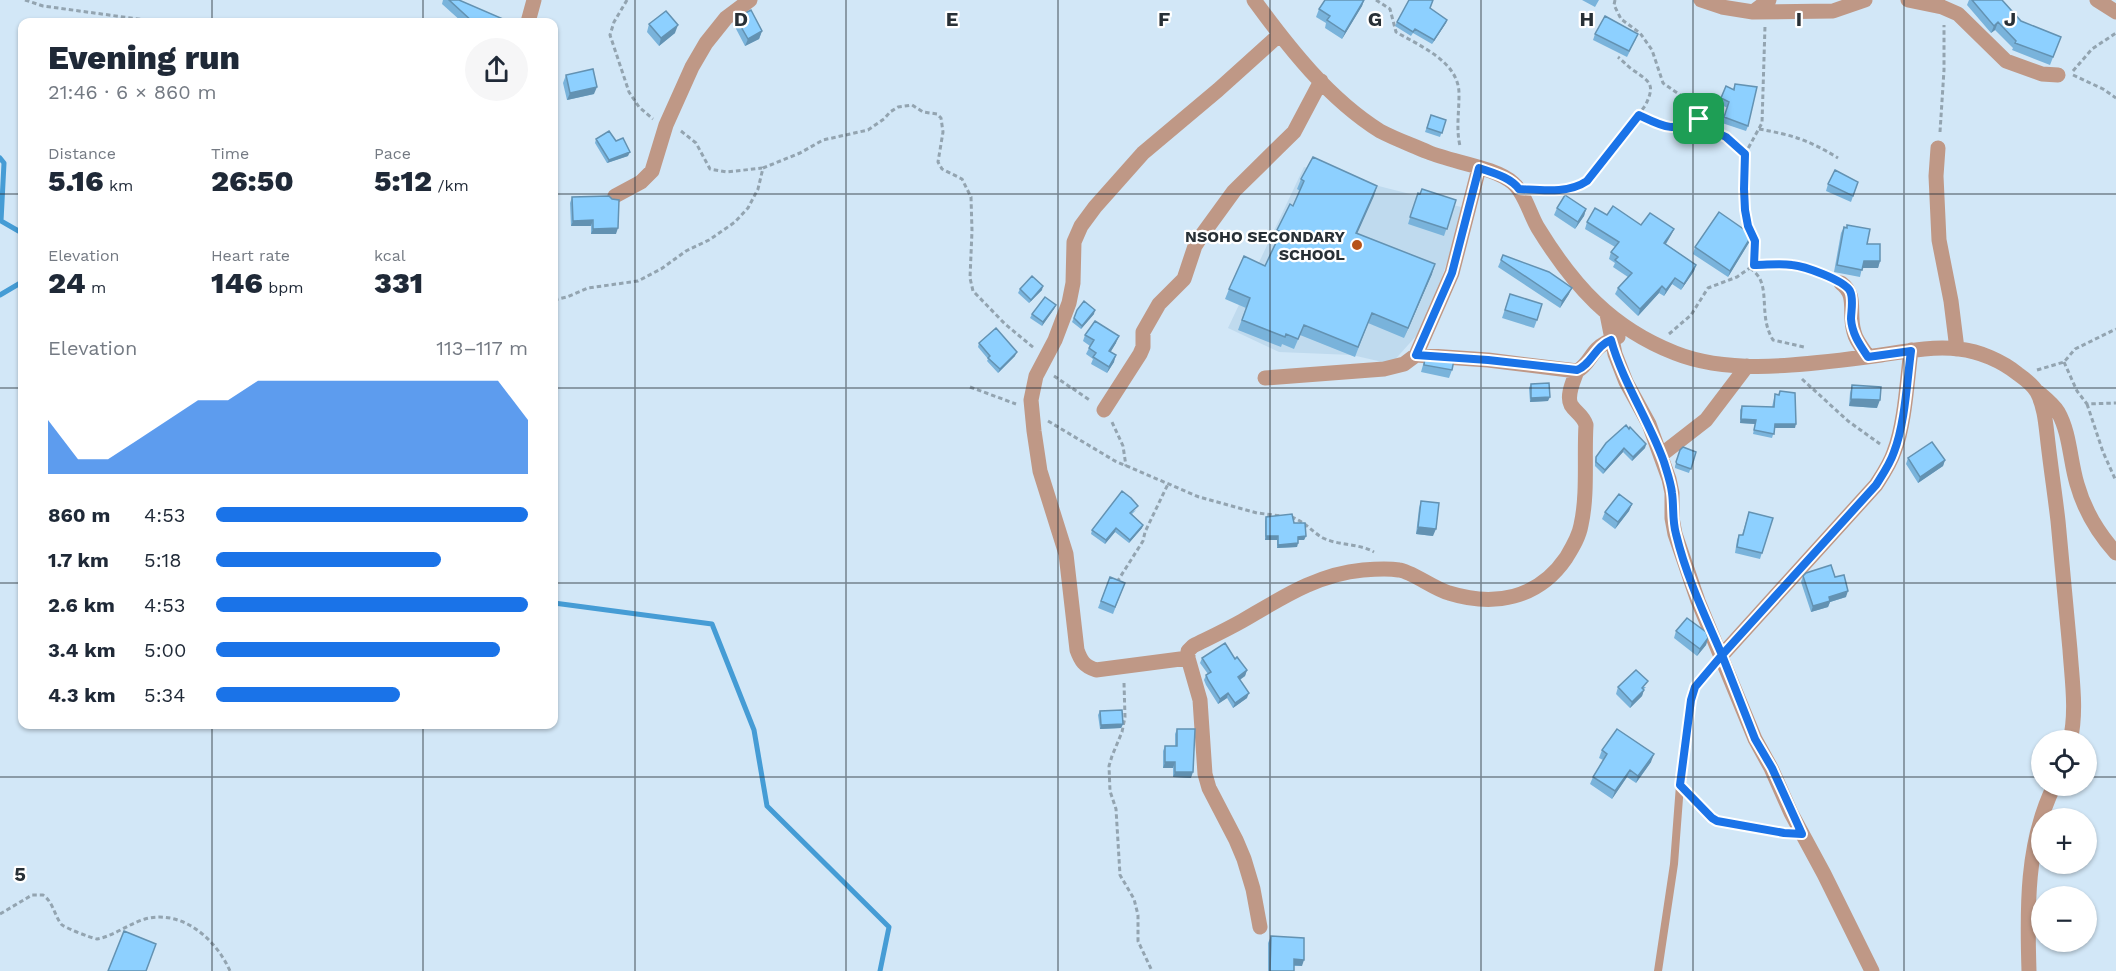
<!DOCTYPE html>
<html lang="en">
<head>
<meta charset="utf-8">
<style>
  body { margin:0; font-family:"Work Sans",sans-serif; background:#f6f6f7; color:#1f2937; height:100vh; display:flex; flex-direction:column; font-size:22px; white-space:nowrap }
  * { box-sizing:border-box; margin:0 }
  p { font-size:20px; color:#747a83 }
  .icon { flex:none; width:33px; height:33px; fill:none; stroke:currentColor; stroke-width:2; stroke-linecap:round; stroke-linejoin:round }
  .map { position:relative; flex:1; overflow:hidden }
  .panel { position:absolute; left:18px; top:18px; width:540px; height:711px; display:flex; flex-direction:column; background:#fff; border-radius:12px; box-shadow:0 2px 4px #0004 }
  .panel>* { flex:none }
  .buttons { position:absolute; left:2031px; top:730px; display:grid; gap:12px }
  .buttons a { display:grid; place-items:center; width:66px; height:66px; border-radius:50%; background:#fff; box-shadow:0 2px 4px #0004; font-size:30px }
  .pin { position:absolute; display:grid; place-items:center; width:51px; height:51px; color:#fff; margin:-26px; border-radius:12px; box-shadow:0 3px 9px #0006 }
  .round { display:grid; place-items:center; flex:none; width:63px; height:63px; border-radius:32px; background:#f6f6f7 }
  .head { display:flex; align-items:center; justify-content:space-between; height:102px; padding:0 30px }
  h1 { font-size:33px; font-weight:800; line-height:45px }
  .figures { display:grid; grid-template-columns:repeat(3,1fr); gap:9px; height:102px; padding:6px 30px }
  .figures div { display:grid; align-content:center }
  .figures b { font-size:30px; font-weight:800 }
  .figures small { font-size:16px; font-weight:400 }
  .figures p { font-size:16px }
  .chart { height:168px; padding:12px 30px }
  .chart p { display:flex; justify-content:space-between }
  .chart svg { width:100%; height:108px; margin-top:6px; fill:#1a73e8; opacity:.7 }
  ul { padding:0 30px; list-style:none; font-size:20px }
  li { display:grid; grid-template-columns:96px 72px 1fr; align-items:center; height:45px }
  li i { height:15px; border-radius:8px; background:#1a73e8 }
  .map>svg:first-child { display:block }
</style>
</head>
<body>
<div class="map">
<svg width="2116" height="971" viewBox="0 0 2116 971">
  <rect width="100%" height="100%" fill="#d2e7f7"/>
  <path fill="#bfdaee" d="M1304 167 1465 208 1426 325 1391 364 1352 355 1279 352 1228 328Z"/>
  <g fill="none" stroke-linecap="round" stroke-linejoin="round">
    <path stroke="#459cd5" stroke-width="5" d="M0 158 4 163 1 221 22 233
      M0 295 22 282
      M554 603 712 624 754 730 767 806 889 927 880 971"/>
    <path stroke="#93a4b0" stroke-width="3" stroke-dasharray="4.5 3" stroke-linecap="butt" d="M25 0 43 6 160 22
      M627 0 614 22 610 35 629 92 639 107 653 119
      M1376 0 1390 9 1396 32C1420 46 1460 62 1459 95 1459 113 1456 129 1460 146
      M1615 0 1614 5 1621 19 1640 33 1652 50 1663 83 1683 97 1707 128 1726 137 1745 154
      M2073 71 2092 49 2116 33
      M2073 75 2103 89 2116 98
      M1639 115C1663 127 1673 133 1699 120
      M1759 129C1792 135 1809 140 1838 158
      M681 131 696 143 710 169 727 172 762 168
      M1940 132 1944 70V25
      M1536 189C1553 190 1572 191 1587 181L1645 106C1656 84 1650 82 1633 70 1627 66 1623 61 1618 57
      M1754 265C1784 264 1801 266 1829 278
      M1750 268C1754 271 1758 275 1760 279 1768 296 1760 319 1773 340L1804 347
      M554 300 567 297 588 288 638 281 661 269 686 251 709 240 735 222 748 208 758 189 763 168 800 153 823 140 868 130 884 119 890 112 898 107 912 105 923 112 937 114 941 118 943 132 938 162 942 169 962 179 971 197 972 231 970 278 973 291 1005 324 1034 348
      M1669 334 1691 315 1708 288 1737 277 1754 265 1755 241 1746 218 1744 171 1745 154 1762 123 1765 26
      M2064 362 2077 391 2087 404 2116 403
      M2037 370 2064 362 2075 349 2116 329
      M1054 376 1091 401
      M1802 379 1848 421 1880 444
      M970 387 1016 404
      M2087 404 2103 452 2116 481
      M1048 421 1115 461 1199 497 1257 513 1282 516
      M1112 422 1123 446 1126 466
      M1291 517C1306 522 1312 532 1323 538 1340 546 1358 543 1374 552
      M1117 582 1143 541 1145 532 1168 484
      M1124 683 1125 717 1122 732 1112 756 1109 766 1110 791 1116 809 1120 875 1134 899 1138 915V941L1152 971
      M1692 797 1712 818 1717 821 1785 833
      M0 914 32 895H43C53 902 54 914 61 924 63 927 91 938 97 939 114 936 128 924 145 919 182 909 216 939 230 971"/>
    <path stroke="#bf9886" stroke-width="8" d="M1658 971 1674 864 1680 785 1691 700 1695 687 1721 655"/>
    <path stroke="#bf9886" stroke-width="15" d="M1254 0C1289 48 1329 99 1380 131 1395 139 1412 145 1428 152 1451 162 1495 167 1513 183 1525 193 1530 215 1538 228 1573 285 1611 328 1675 353 1710 367 1753 368 1791 365 1821 363 1851 359 1881 355 1907 351 1933 346 1959 349 1979 351 2002 361 2018 374 2025 379 2033 385 2037 392 2045 407 2046 427 2048 443 2051 469 2055 495 2058 521 2062 564 2066 607 2070 650 2072 680 2077 712 2070 741
      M1701 0 1722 7 1753 12 1769 0
      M1908 0 1942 7 1958 14 2006 61 2042 74 2058 75
      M2097 0 2116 12
      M1753 12 1833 11 1865 0
      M528 22 534 0
      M1938 148 1936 176 1939 240 1951 301 1957 349
      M615 196 641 182 652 171 666 125 692 67 706 43 726 18 750 0
      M1841 283C1858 296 1848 312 1854 332 1856 341 1863 349 1868 356
      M1607 314 1615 354 1626 382 1649 424 1669 479 1672 493V518L1675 534 1698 601 1755 739 1771 768 1791 813 1824 874 1872 971
      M1416 355 1488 360 1577 371C1587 366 1590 356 1597 349 1603 343 1610 340 1618 337
      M1265 378 1384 369 1404 364 1416 355 1452 273 1479 168
      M2038 392C2045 398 2053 404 2058 412 2070 433 2070 461 2077 484 2084 509 2098 533 2116 553
      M1104 410 1140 354 1143 347V332L1159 304 1184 279 1195 246 1202 235 1234 191 1294 132 1321 81
      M1661 455 1706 420 1747 366
      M1722 655 1876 485C1883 474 1890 464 1894 452 1905 424 1907 381 1911 350
      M1188 658 1096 670C1084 666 1081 661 1077 650L1066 554 1040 471 1034 431 1031 400 1036 376 1055 340 1069 303 1073 283 1074 242 1081 226 1095 207 1143 153 1218 90 1279 35
      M1260 927 1253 889 1244 859 1236 840 1209 788 1205 774 1200 700 1188 658V651L1193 646C1209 638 1226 630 1242 621 1280 599 1317 574 1363 570 1374 569 1388 568 1399 570 1411 571 1434 589 1449 593 1494 607 1538 599 1566 558 1572 548 1579 537 1581 525 1588 494 1584 456 1586 425 1583 415 1576 413 1571 405 1566 395 1574 380 1577 371
      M2029 971C2027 909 2026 843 2054 786"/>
  </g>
  <path fill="#79b3db" d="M443 0H459L510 22H462L442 4Z
    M1364 0 1362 6 1342 39 1325 28 1326 23 1316 17 1319 9Z
    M1582 0H1599L1595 7Z
    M1969 0H2002L2021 21 2061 37 2050 65 2012 50 2013 48 1995 30 1991 33 1967 5Z
    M1430 8 1447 20 1446 23 1432 44 1413 33 1411 36 1395 26 1397 22Z
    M736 18 762 31 759 39 745 46 734 25Z
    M649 24 675 33 659 46 647 32Z
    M1595 34 1636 39 1627 57 1593 40Z
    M566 75 594 94 567 100 563 83Z
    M1735 84 1748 126 1746 131 1722 123 1728 108 1719 104 1726 86 1733 89Z
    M1431 115 1446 120 1440 137 1425 132Z
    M596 139 616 141 628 156 607 163 595 143Z
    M1301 179 1377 186 1357 233 1432 274 1404 338 1368 323 1355 357 1300 335 1294 349 1282 344 1281 347 1238 330 1246 308 1225 299 1229 289 1265 266 1277 241 1274 240 1277 230 1293 206 1300 191 1297 189Z
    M1858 182 1851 202 1826 191 1828 184Z
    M1418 193 1456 200 1444 236 1408 224Z
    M572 197 616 234H591V226H571L570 203Z
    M1557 208 1586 209 1584 216 1575 229 1554 215Z
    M1607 215 1641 225 1674 229 1671 235 1666 244 1696 265 1694 271 1681 290 1672 284 1664 296 1659 293 1638 316 1615 294 1618 288 1628 277 1613 267 1615 263 1609 259 1611 252 1615 247 1585 229 1587 222Z
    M1844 227 1867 244 1880 261 1878 268H1862L1860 277 1834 272 1841 233Z
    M1752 235 1750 241 1728 277 1693 254 1695 247Z
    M1501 260 1569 294 1560 308 1498 267Z
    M1020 289 1042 290 1029 303 1018 293Z
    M1510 294 1537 320 1534 328 1502 318Z
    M1056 305 1054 309 1042 326 1030 318 1032 314Z
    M1077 310 1094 314 1081 329 1072 322Z
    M1085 335 1116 343 1110 352 1114 362 1107 373 1091 364 1093 359 1086 354 1090 346 1083 341Z
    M979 343 1015 356 998 373 987 361 988 359 978 347Z
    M1425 358 1452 370 1449 378 1421 372Z
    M1531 384 1548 401 1530 402 1529 388Z
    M1852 385 1877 408 1849 406 1850 393Z
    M1780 391 1795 428H1775L1772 438 1753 434 1755 424 1740 423V410L1742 406 1772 407 1775 394 1778 395Z
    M1606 443 1646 444 1645 448 1632 461 1623 452 1603 474 1595 466V461L1596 457Z
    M1680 450 1696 452 1689 473 1675 468V466Z
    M1908 458 1945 460 1943 466 1918 483 1906 464Z
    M1421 501 1433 536 1416 534 1419 508Z
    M1632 504 1629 511 1615 529 1602 519 1605 512Z
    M1136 510 1132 514 1143 525 1142 528 1129 543 1115 532 1105 544 1091 534 1092 530Z
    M1749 512 1773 518 1760 559 1735 553 1737 540 1739 535H1742Z
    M1266 517 1294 523 1306 536 1304 540H1298L1297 547 1277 548V540H1265V521Z
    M1803 576 1835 577 1846 597 1830 602 1828 607 1811 612 1801 582Z
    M1110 577 1125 583 1113 614 1098 608Z
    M1676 631 1708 638 1706 645 1697 656 1674 638Z
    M1202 658 1247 670 1245 676 1240 680 1247 698 1233 708 1227 698 1218 704 1206 685 1204 680 1206 675 1208 674 1200 663Z
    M1618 687H1646L1644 689 1642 696 1630 708 1616 694Z
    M1100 711 1123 724 1121 728 1100 729 1098 715Z
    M1177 729 1191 778 1173 777V768H1163V751L1165 746H1175V734Z
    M1602 750 1651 762 1636 783 1627 777 1612 799 1590 784 1593 777 1603 760 1599 758Z
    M1271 936 1302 966H1294V971H1268V943Z"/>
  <path fill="#6392b2" d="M1364 0 1362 6 1342 39 1345 32Z
    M1447 20 1446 23 1432 44 1434 40Z
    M1998 22 1995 30 1991 33 1994 26Z
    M678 25 675 33 659 46 661 38Z
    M762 31 759 39 745 46 748 39Z
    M597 87 594 94 567 100 570 93Z
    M630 152 628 156 607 163 609 160Z
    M1377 186 1374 196 1353 243 1356 233Z
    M1586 209 1584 216 1575 229 1578 222Z
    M593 220 591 226H571L573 221Z
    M618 228 616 234H591L593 229Z
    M1674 229 1671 235 1662 250 1664 243Z
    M1752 235 1750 241 1728 277 1730 271Z
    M1864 261H1880L1878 268H1861Z
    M1435 264 1432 274 1404 338 1408 328Z
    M1696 265 1694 271 1681 290 1684 284Z
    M1675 278 1672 284 1664 296 1666 290Z
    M1043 286 1042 290 1029 303 1031 300Z
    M1662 286 1659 293 1638 316 1640 309Z
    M1572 288 1569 294 1560 308 1562 301Z
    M1056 305 1054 309 1042 326 1043 322Z
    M1095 310 1094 314 1081 329 1082 326Z
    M1119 336 1116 343 1107 358 1109 351Z
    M1017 352 1015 356 998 373 1000 369Z
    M1116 355 1114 362 1107 373 1109 367Z
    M1550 397 1548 401 1530 402 1531 398Z
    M1851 399 1880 400 1877 408 1849 406Z
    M1741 419 1756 420 1755 424 1740 423Z
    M1775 424H1796L1795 428H1774Z
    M1646 444 1645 448 1632 461 1633 457Z
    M1624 448 1623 452 1603 474 1605 470Z
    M1945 460 1943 466 1918 483 1920 477Z
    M1632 504 1629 511 1615 529 1618 522Z
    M1143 525 1142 528 1129 543 1130 540Z
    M1418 527 1436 529 1433 536 1416 534Z
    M1116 528 1115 532 1105 544 1106 540Z
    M1266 536H1278L1277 540H1265Z
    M1306 536 1304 540H1296L1298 537Z
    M1298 543 1297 547 1277 548 1278 545Z
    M1848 591 1846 597 1830 602 1828 607 1811 612 1813 606 1829 597Z
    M1708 638 1706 645 1697 656 1700 649Z
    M1247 670 1245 676 1236 682 1238 677Z
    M1644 690 1642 696 1630 708 1632 702Z
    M1228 693 1227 698 1218 704 1220 699Z
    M1249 693 1247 698 1233 708 1235 703Z
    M1123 724 1121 728 1100 729 1101 725Z
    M1654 754 1651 762 1636 783 1638 776Z
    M1165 762H1175L1173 768H1163Z
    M1630 770 1627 777 1612 799 1615 791Z
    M1175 772H1193L1191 778 1173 777Z
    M1294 959 1304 960 1302 966 1292 965Z"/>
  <path fill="#8dd0ff" stroke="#6392b2" stroke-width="1.5" d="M449 0H459L510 22H473Z
    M1325 0H1364L1345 32 1327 20 1330 16 1319 9Z
    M1409 0H1433L1430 8 1447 20 1434 40 1415 29 1413 32 1397 22Z
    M1972 0H2002L2021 21 2061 37 2053 57 2015 43 2016 41 1998 22 1994 26Z
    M751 10 762 31 748 39 736 18Z
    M666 11 678 25 661 38 649 24Z
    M1605 16 1638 34 1629 51 1595 34Z
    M593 69 597 87 570 93 566 75Z
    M1735 84 1757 87 1748 126 1724 117 1729 102 1721 98 1726 86 1734 90Z
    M1431 115 1446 120 1442 133 1427 128Z
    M609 131 616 141 623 138 630 152 609 160 596 139Z
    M1313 157 1377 186 1356 233 1435 264 1408 328 1372 313 1358 347 1304 325 1298 339 1286 334 1285 337 1242 320 1250 298 1229 289 1244 256 1265 266 1281 232 1277 230 1290 204 1293 206 1304 181 1301 179Z
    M1835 170 1858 182 1853 196 1828 184Z
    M1422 189 1456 200 1447 229 1410 217 1418 193 1420 194Z
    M1565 195 1586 209 1578 222 1557 208Z
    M609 196 612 199 619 200 618 228 593 229V220L573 221 572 197Z
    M1613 206 1641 225 1650 213 1674 229 1664 243 1696 265 1684 284 1675 278 1666 290 1662 286 1640 309 1618 288 1632 273 1615 260 1618 257 1611 252 1619 242 1587 222 1595 208 1607 215Z
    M1719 212 1752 235 1730 271 1695 247Z
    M1847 225 1870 229 1867 244H1880V261H1864L1862 270 1837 265 1844 227 1847 228Z
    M1503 255 1549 272 1572 288 1562 301 1501 260Z
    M1032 276 1043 286 1031 300 1020 289Z
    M1510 294 1542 304 1537 320 1505 310Z
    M1045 297 1056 305 1043 322 1032 314Z
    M1084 301 1095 310 1082 326 1074 318 1077 310Z
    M1095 321 1119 336 1109 351 1116 355 1109 367 1093 357 1096 353 1089 348 1094 340 1085 335Z
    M996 328 1017 352 1000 369 988 358 990 356 979 343Z
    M1425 358 1454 360 1452 370 1424 365Z
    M1549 383 1550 397 1531 398V384Z
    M1852 385 1881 387 1880 400 1851 399Z
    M1780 391 1795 393 1796 424H1775L1774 434 1754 430 1756 420 1741 419 1742 406 1774 407 1775 394 1779 395Z
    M1626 425 1629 429 1630 427 1646 444 1633 457 1624 448 1605 470 1596 462V457L1606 443Z
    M1932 442 1945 460 1920 477 1908 458Z
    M1683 447 1696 452 1691 469 1677 464 1676 462 1680 450Z
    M1122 491 1131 498 1138 506 1130 513 1143 525 1130 540 1116 528 1106 540 1092 530Z
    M1619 494 1632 504 1618 522 1605 512Z
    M1421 501 1439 503 1436 529 1418 527Z
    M1749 512 1773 518 1762 553 1737 547 1739 535H1743Z
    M1292 514 1294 523H1305L1306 536 1298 537V543L1278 545V536H1266V517Z
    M1831 565 1835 577 1844 575 1848 591 1829 597 1830 601 1813 606 1803 576 1806 573Z
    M1110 577 1125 583 1115 607 1101 601Z
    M1687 618 1706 632 1708 638 1700 649 1676 631Z
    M1225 643 1235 659 1237 657 1247 670 1238 677 1249 693 1235 703 1228 693 1220 699 1208 680 1206 675 1211 672 1202 658Z
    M1636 670 1648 681 1642 688 1644 690 1632 702 1618 687Z
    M1122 710 1123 724 1101 725 1100 711Z
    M1177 729H1195L1193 772H1175V762H1165V746H1177Z
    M1617 729 1654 754 1638 776 1630 770 1615 791 1593 777 1607 754 1602 750Z
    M124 931 156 944 146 971H108Z
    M1271 936 1304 938V960L1294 959V971H1270Z"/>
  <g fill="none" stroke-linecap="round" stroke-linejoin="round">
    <g stroke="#fff" stroke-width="12">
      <path id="route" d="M1699 119C1674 133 1664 127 1639 115L1587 181C1568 194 1541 190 1519 189 1510 177 1493 173 1479 168L1452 273 1416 355 1488 360 1577 370C1592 364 1595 346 1611 340 1623 383 1649 420 1664 462 1667 472 1671 483 1672 493 1674 507 1672 520 1676 534 1686 576 1705 616 1722 655L1695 687 1691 700 1680 785 1712 818 1717 821 1784 833 1802 834 1772 768 1755 739 1722 655 1876 485C1883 474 1890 464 1894 452 1905 424 1907 381 1911 351L1868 357C1860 345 1852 334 1851 319 1851 311 1854 299 1850 291 1844 280 1804 266 1792 265 1780 263 1767 265 1754 265L1755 241 1748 226 1745 210 1744 189 1745 154 1726 137 1707 128 1699 119"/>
    </g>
    <use href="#route" stroke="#1a73e8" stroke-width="8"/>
  </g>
  <path fill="none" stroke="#283036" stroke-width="1.5" stroke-opacity="0.55" d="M212 0V22M423 0V22M635 0V971M846 0V971M1058 0V971M1270 0V971M1481 0V971M1693 0V971M1904 0V971M0 194H22M554 194H2116M0 388H22M554 388H2116M0 583H22M554 583H2116M212 724V971M423 724V971M0 777H2042M2086 777H2116"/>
  <circle fill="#b65319" stroke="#fff" stroke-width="2" cx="1357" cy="245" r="6"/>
  <g text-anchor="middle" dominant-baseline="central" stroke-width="4.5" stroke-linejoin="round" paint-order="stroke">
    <g font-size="16" font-weight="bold" fill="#283036" stroke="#fff" text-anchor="end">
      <text x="1345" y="236">NSOHO SECONDARY<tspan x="1345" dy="18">SCHOOL</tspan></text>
    </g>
  </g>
  <g font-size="20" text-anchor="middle" font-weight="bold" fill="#283036" stroke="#fff" stroke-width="4.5" stroke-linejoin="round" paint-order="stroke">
    <text x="741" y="26">D</text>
    <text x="952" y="26">E</text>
    <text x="1164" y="26">F</text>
    <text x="1375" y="26">G</text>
    <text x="1587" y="26">H</text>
    <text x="1799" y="26">I</text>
    <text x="2010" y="26">J</text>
    <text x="20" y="881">5</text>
  </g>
</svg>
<div class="buttons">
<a><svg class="icon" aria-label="locate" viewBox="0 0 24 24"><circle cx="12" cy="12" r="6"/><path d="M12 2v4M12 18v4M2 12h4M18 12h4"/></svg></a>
<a>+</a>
<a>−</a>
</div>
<div class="pin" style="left:1699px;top:119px;background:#1e9e55"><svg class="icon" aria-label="arrive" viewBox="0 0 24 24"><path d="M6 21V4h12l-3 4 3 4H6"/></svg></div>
<section class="panel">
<div class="head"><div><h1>Evening run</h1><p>21:46 · 6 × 860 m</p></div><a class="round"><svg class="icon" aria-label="share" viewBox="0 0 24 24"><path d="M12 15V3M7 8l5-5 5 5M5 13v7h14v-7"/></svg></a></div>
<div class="figures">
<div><p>Distance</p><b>5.16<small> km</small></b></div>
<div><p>Time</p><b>26:50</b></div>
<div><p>Pace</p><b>5:12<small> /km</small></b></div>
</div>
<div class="figures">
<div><p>Elevation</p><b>24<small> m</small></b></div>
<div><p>Heart rate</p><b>146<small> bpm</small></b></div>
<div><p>kcal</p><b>331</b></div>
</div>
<div class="chart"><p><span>Elevation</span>113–117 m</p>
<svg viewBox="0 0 160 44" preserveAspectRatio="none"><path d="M0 44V22L10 38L20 38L30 30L40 22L50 14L60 14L70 6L80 6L90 6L100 6L110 6L120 6L130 6L140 6L150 6L160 22V44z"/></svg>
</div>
<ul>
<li><b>860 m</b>4:53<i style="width:100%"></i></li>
<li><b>1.7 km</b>5:18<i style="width:72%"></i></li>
<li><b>2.6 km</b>4:53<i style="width:100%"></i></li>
<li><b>3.4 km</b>5:00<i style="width:91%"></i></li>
<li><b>4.3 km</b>5:34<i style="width:59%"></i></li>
</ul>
</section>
</div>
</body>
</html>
